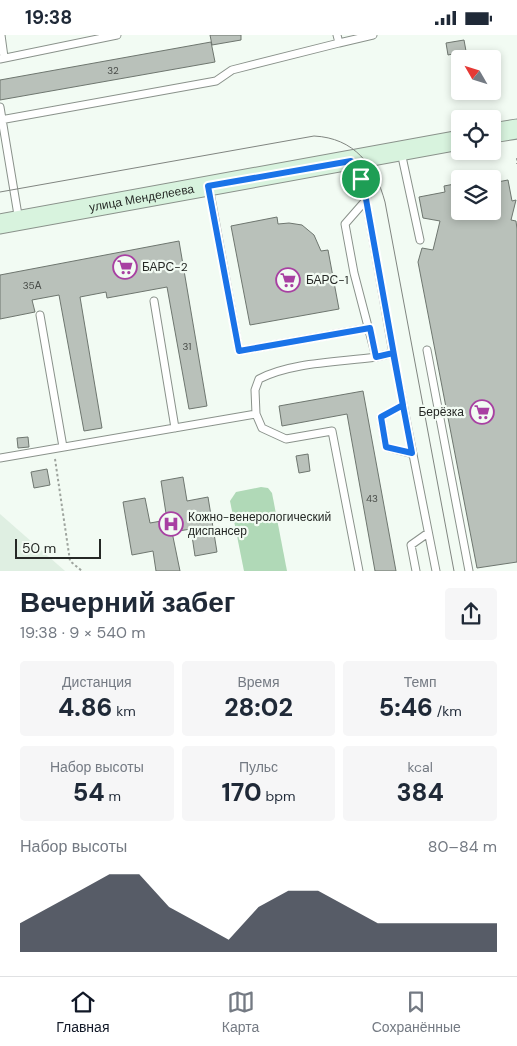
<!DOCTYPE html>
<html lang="ru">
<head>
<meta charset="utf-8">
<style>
  body { margin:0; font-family:"DM Sans",sans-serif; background:#f6f6f7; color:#1f2937; height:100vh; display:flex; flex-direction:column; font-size:19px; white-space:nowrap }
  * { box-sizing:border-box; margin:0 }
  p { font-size:16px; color:#747a83 }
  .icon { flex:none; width:28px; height:28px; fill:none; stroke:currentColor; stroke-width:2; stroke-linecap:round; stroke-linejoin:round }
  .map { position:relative; height:536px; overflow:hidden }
  .panel { display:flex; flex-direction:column; background:#fff; flex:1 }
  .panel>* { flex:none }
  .needle { width:32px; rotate:309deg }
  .buttons { position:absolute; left:451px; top:15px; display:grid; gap:10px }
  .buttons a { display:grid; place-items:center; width:50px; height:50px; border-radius:5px; background:#fff; box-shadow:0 2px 8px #0003; font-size:25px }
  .scale { position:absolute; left:15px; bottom:12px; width:86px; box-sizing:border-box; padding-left:5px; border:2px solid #252825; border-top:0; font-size:14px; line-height:18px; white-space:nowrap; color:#252825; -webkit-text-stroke:4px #f2fbf3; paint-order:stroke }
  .pin { position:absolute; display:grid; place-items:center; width:42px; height:42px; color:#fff; margin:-21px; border:2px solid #fff; border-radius:50%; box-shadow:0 1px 5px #0007 }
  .round { display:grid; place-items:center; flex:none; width:52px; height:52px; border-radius:5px; background:#f6f6f7 }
  .summary { display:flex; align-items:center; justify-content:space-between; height:85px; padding:0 20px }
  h1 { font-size:28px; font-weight:800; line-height:38px }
  .metrics { display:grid; grid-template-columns:repeat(3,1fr); gap:8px; height:85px; padding:5px 20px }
  .metrics div { display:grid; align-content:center; border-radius:5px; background:#f6f6f7; text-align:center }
  .metrics b { font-size:25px; font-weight:800 }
  .metrics small { font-size:14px; font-weight:400 }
  .metrics p { font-size:14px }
  .chart { height:140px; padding:10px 20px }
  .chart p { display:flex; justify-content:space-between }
  .chart svg { width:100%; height:90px; margin-top:5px; fill:#111827; opacity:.7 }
  .status { display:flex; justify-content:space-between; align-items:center; height:35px; padding:0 25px; background:#fff; direction:ltr }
  .status svg { height:14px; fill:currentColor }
  .menu { display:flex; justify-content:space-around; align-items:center; height:70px; border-top:1px solid #e0e1e3; background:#fff; font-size:14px; color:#747a83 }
  .menu a { display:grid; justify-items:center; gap:2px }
  .menu .on { color:#111827 }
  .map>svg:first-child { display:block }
</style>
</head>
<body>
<div class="status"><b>19:38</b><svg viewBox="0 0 49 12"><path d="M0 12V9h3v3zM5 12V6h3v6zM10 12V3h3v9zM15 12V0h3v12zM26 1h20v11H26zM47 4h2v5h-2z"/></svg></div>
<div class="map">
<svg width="517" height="536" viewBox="0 0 517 536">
  <rect width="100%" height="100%" fill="#f2fbf3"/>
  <path fill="#dfefe2" d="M0 479 65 536H0Z"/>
  <path fill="#b0d9b7" d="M261 452 268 453 272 458 287 536H244L230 466 236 457Z"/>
  <path fill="#b9c1ba" stroke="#6e766f" d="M210 0H241V5L212 10Z
    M464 5 466 16 448 20 446 8Z
    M211 7 215 27 0 65V45Z
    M508 145 512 166 516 165 511 185 516 186 517 194V527L477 533 418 227 422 213 433 215 440 186 423 183 419 162 445 157 444 151 460 148V176H492V148Z
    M277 182 278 189 289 188 302 190 314 200 321 216 328 215 339 274 250 290 231 191Z
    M179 206 207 371 189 374 167 252 107 263 106 257 80 262 102 393 84 396 59 260 32 265 35 277 0 284V240Z
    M363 356 396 536H375L347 379 282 391 279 371Z
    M28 402 29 412 18 413 17 403Z
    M308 419 310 436 299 438 296 421Z
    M47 434 50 450 34 453 31 437Z
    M183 442 187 466 208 462 217 517 195 521 191 494 172 497 180 536H156L153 516 132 520 123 467 145 463 150 488 167 485 161 446Z"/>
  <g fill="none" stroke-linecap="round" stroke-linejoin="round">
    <g stroke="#8a928b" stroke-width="9">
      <path id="service" d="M1 0 4 22
        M337 0 339 8 373 0
        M0 24 117 0
        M0 72 19 186
        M0 85 216 46 232 35 339 8
        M401 117 420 205
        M351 126 364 153 393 318 436 536
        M209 152 239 316 369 293
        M154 266 175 393
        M40 280 63 412
        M427 315 469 536
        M376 322 393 318
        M403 370 381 382 386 412 413 419
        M0 423 256 379
        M359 536 332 396 286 404 262 393 256 379 255 355 259 344C291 327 341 327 376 322L354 238 345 189 366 165
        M416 536 411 510 428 498"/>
    </g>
    <g stroke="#8a928b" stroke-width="21">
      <g id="secondary">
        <path d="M492 98 517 94"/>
        <path id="s1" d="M0 189 460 105"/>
      </g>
    </g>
    <path stroke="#9da39d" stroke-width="2" stroke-dasharray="2.5 2.5" stroke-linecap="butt" d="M517 123V129
      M55 424 70 526 82 536"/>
    <use href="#service" stroke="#fff" stroke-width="7"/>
    <use href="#secondary" stroke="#d8f3de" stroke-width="19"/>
    <path stroke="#808580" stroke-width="1" d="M0 157 314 101C354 103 375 130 385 167L454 536"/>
  </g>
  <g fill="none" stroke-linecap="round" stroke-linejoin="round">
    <g stroke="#fff" stroke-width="10">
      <path id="route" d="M361 144 351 126 208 151 239 316 370 293 376 322 393 318 412 418 386 412 381 382 403 370 364 153 361 144"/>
    </g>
    <use href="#route" stroke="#1a73e8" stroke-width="6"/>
  </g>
  <defs>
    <g id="supermarket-ring" transform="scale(1.25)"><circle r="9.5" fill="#f2fbf3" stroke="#a840a2" stroke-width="1.5"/><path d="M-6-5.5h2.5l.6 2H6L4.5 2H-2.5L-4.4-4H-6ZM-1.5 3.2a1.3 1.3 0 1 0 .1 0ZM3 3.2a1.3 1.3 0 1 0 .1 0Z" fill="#a840a2"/></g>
    <g id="hospital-ring" transform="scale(1.25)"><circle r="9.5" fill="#f2fbf3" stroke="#a840a2" stroke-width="1.5"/><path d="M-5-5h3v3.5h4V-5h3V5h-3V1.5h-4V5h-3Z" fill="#a840a2"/></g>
  </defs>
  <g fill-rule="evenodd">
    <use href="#supermarket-ring" x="125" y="232"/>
    <use href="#supermarket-ring" x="288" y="245"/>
    <use href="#supermarket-ring" x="482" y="377"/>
    <use href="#hospital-ring" x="171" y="489"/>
  </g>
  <g text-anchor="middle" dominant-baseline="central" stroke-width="4.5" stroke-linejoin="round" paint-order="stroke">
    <g font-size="10" fill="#4a4e4a">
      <text x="113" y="35">32</text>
      <text x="32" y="250">35А</text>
      <text x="187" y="311">31</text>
      <text x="372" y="463">43</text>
    </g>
    <g font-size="12" fill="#252825" stroke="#f2fbf3">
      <text stroke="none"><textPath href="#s1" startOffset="144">улица Менделеева</textPath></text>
    </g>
    <g font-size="12" fill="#252825" stroke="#f2fbf3" text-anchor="start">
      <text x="142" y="232">БАРС-2</text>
      <text x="306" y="245">БАРС-1</text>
      <text x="464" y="377" text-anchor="end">Берёзка</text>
      <text x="188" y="482">Кожно-венерологический<tspan x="188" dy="14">диспансер</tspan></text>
    </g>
  </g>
</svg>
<div class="buttons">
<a><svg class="needle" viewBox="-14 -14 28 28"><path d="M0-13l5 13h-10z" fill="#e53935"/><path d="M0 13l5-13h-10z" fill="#747a83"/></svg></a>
<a><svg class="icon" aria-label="locate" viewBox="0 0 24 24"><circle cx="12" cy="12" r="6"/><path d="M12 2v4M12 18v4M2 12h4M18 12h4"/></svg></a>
<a><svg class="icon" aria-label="layers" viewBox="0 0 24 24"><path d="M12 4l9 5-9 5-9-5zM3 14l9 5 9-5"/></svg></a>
</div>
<div class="scale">50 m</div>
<div class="pin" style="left:361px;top:144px;background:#1e9e55"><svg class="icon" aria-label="arrive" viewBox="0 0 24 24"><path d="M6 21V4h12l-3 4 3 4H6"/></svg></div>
</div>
<section class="panel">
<div class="summary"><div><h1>Вечерний забег</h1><p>19:38 · 9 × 540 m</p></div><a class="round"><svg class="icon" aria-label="share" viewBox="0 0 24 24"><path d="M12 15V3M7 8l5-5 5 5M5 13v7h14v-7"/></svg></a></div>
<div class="metrics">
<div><p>Дистанция</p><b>4.86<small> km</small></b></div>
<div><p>Время</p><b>28:02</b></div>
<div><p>Темп</p><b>5:46<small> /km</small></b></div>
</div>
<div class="metrics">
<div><p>Набор высоты</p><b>54<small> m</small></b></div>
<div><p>Пульс</p><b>170<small> bpm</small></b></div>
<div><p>kcal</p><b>384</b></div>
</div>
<div class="chart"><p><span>Набор высоты</span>80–84 m</p>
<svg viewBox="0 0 160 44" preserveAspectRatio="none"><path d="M0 44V30L10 22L20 14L30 6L40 6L50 22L60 30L70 38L80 22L90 14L100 14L110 22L120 30L130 30L140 30L150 30L160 30V44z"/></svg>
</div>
</section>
<nav class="menu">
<a class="on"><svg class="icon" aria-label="home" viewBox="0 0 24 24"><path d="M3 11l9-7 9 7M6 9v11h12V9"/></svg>Главная</a>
<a><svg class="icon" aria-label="map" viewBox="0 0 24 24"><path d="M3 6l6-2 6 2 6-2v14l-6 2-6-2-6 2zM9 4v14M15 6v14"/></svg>Карта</a>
<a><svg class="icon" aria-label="saved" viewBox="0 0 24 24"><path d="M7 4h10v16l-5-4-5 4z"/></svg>Сохранённые</a>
</nav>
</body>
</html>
